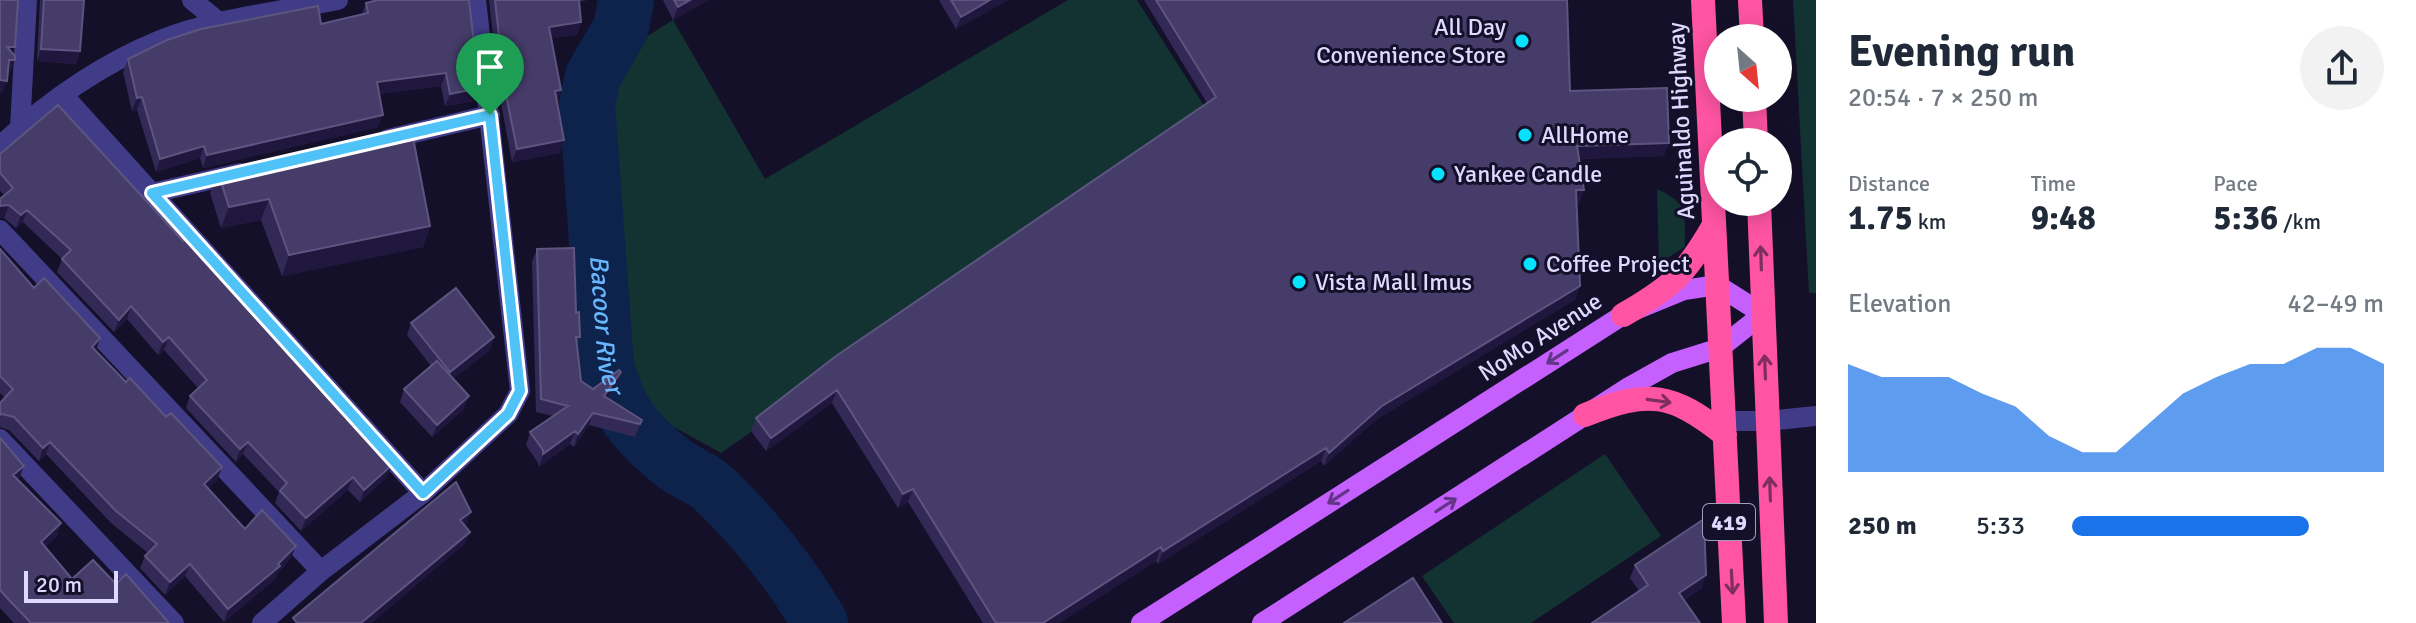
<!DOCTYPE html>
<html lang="en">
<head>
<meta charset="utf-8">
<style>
  body { margin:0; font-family:Signika,sans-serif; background:#f2f2f3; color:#1f2937; height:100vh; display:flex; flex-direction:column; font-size:30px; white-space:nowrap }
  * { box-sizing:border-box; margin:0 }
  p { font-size:26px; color:#747a83 }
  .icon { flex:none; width:44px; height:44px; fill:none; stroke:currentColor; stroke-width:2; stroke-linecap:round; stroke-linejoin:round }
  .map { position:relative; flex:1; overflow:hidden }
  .side { display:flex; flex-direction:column; background:#fff; width:600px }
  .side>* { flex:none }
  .needle { width:52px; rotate:153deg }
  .tools { position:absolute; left:1704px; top:24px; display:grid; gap:16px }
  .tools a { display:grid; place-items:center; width:88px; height:88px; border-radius:50%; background:#fff; box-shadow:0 4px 20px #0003; font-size:40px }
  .scale { position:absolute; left:24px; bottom:20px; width:94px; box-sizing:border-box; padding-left:8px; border:4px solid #ddd9ff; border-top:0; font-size:22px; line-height:28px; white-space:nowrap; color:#ddd9ff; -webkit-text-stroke:6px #151029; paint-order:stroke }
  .pin { position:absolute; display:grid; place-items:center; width:68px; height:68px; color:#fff; margin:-82px -34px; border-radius:50% 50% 50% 0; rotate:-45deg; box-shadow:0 0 8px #0007 }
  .pin .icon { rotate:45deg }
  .round { display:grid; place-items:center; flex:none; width:84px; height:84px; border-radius:42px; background:#f2f2f3 }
  .head { display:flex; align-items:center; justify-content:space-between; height:136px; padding:0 32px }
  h1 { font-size:44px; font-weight:700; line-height:60px }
  .figures { display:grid; grid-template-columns:repeat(3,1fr); gap:12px; height:136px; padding:8px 32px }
  .figures div { display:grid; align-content:center }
  .figures b { font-size:34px; font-weight:700 }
  .figures small { font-size:22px; font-weight:400 }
  .figures p { font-size:22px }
  .chart { height:224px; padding:16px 32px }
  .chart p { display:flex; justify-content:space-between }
  .chart svg { width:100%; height:144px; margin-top:8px; fill:#1a73e8; opacity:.7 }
  ul { padding:0 32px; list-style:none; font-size:26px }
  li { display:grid; grid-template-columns:128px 96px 1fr; align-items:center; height:60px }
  li i { height:20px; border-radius:10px; background:#1a73e8 }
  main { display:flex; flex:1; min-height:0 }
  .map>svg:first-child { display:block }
</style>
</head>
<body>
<main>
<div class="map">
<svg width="1816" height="623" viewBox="0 0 1816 623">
  <rect width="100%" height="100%" fill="#151029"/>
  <path fill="#133332" d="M1068 0H1137L1208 112 721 453 636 406 626 387 607 91 616 56 673 20 765 179Z
    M1793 0H1816V293H1809Z
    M1657 189C1690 204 1684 213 1685 247L1659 263Z
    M1605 454 1661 536 1531 623H1454L1422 576Z"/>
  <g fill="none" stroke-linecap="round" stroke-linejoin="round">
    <path stroke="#0d234b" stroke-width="56" id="s1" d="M626 0 621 28 593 76 587 104 606 365C618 412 635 432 673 463 686 473 703 478 714 489 754 527 793 576 820 623"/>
    <path stroke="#403c88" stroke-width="20" d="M192 0 220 23
      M64 96 423 493 321 571 262 623
      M20 128 27 0
      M388 139 490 115
      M0 146C46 103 100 65 158 41 214 18 279 12 338 0
      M152 193 240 173
      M0 230 321 571
      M1724 421H1767L1816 416
      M0 439 174 623
      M423 493 508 414 520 391 476 0"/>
    <path stroke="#c560fe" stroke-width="20" d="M1141 623 1623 315 1684 290 1717 285 1763 314 1720 348 1672 363 1629 387 1262 623"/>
    <path stroke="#fe54a3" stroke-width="24" d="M1703 0 1734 623
      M1750 0 1752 38
      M1754 98 1756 142
      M1759 202 1776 623
      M1623 315C1672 287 1686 274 1714 225
      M1585 415C1649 389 1672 393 1725 435"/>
  </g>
  <path fill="#332957" d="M40 0H84L80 51 76 64 37 61Z
    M489 0H587L579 2 581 22 577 35 551 38 561 90 557 102 560 153 512 162 501 103Z
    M663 0H708L673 20Z
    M939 0H1008L956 29Z
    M1144 0H1567L1570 91 1664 156 1579 159 1580 203H1577L1576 299 1377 419 1324 466 1321 461 1158 564 1156 561 1059 623H983L908 502 898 508 832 403 766 451 751 431 756 418 1207 103Z
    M366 3 479 88 474 101 445 106 441 86 379 94 378 127 203 168 200 158 156 172 137 110 132 111 123 72 128 59 321 24 362 14Z
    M0 154 176 234 179 225 387 477 360 502 348 490 301 531 275 503 279 492 243 454 236 462 186 408 190 396 198 388 164 350 158 355 127 319 114 332 57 272 62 259 23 222 16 228 4 218H0V199L4 195 0 191Z
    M218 172 430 226 423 247 282 276 261 220 221 228 210 193Z
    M0 249 34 288 217 480 208 488 245 529 291 558 278 573 275 579 224 622 185 576 165 595 140 568 145 556 148 553 111 523 46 454 39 461 9 430 0 427V403L5 398 0 393Z
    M537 249 576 313 580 337 577 344 581 381 593 389 621 372 617 384 607 398 642 420 635 437 589 425 574 447 570 444 539 467 538 463 526 445 530 432 553 416 536 412 532 262Z
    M411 323 494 337 490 350 453 379 464 409 432 437 400 402 404 389 431 366 407 335Z
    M0 438 24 466 18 480 61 523 57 536 45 547 72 579 116 584 169 623H14L0 608Z
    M1635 565 1702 588 1684 600 1639 591 1630 578Z"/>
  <path fill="#1f173d" d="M690 0H708L673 20 678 7Z
    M990 0H1008L956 29 961 17Z
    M581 22 577 35 544 39 549 27Z
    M41 49 80 51 76 64 37 61Z
    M9 60H15L10 73 4 72Z
    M446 73 441 86 372 95 377 82Z
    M0 80 7 81 2 93H0Z
    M479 88 474 101 445 106 450 94Z
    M561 90 556 103 555 91Z
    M142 97 137 110 132 111 137 98Z
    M383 115 378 127 203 168 207 155Z
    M564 140 560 153 512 162 517 149Z
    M1669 143 1664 156 1572 159 1577 146Z
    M204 146 200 158 156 172 160 159Z
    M1576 190H1584L1580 203H1571Z
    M269 199 261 220 221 228 229 207Z
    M9 205 4 218H0V206Z
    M27 210 23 222 16 228 21 215Z
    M430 226 423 247 282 276 289 255Z
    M1580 286 1576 299 1377 419 1324 466 1329 453 1382 406Z
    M131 306 127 319 114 332 119 320Z
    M169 337 164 350 158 355 163 342Z
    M494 337 490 350 445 385 450 372Z
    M100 338 96 351 92 347Z
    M621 372 617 384 600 409 604 396Z
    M837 390 832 403 766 451 771 438Z
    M469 396 464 409 432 437 437 425Z
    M593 413 589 425 574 447 578 434Z
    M575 431 570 444 539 467 543 454Z
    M50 442 46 454 39 461 43 448Z
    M248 442 243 454 236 462 240 449Z
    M1326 448 1321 461 1158 564 1163 551Z
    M392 465 387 477 360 502 364 490Z
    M24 466 19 478 8 488 13 475Z
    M222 467 217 480 200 497 204 484Z
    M353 477 348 490 301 531 306 518Z
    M913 489 908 502 898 508 903 494Z
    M471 512 466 525 455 533 460 520Z
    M61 523 57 536 36 555 41 542Z
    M470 532 465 544 372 623H361Z
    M296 546 291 558 278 573 275 579 224 622 228 609 278 564Z
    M1161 547 1156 561 1059 623H1043Z
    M190 564 185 576 165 595 170 582Z
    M1706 575 1702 588 1675 605 1679 593Z"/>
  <path fill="#453c69" stroke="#5d5580" stroke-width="2" d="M0 0H18L15 47H7L15 56V60H9L7 81 0 80Z
    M44 0H84L80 51 41 49Z
    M378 0H469L479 88 450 94 446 73 377 82 383 115 207 155 204 146 160 159 142 97 137 98 128 59 167 40 201 29 318 6 321 24 368 13 366 3Z
    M495 0H579L581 22 549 27 561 90 555 91 564 140 517 149 505 90Z
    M674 0H690L678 7Z
    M951 0H990L961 17Z
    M1156 0H1567L1570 91 1667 88 1669 143 1577 146 1584 190H1576L1580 286 1382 406 1329 453 1326 448 1163 551 1161 547 1043 623H996L913 489 903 494 837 390 771 438 756 418 836 356 1216 97Z
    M58 105 184 242 179 225 392 465 364 490 353 477 306 518 280 491 287 483 248 442 240 449 190 396 207 380 169 337 163 342 131 306 119 320 62 259 71 250 27 210 21 215 9 205 0 206V199L13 188 0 173V154Z
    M411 127 430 226 289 255 269 199 229 207 218 172Z
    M574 248 576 313 579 312 580 337H576L581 381 593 389 619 370 621 372 604 396 642 420 640 424 593 413 578 434 575 431 543 454V450L530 432 568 406 541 399 537 249Z
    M0 249 34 288 44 278 100 338 92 347 126 382 130 378 166 417 171 413 222 467 204 484 245 529 262 510 296 546 278 564 280 566 228 609 190 564 170 582 145 556 157 544 116 511 50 442 43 448 14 417 2 414 0 415V403L13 389 0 376Z
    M456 288 494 337 450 372 411 323Z
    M437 361 469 396 437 425 404 389Z
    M0 438 24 466 13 475 61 523 41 542 72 579 93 560 116 584 126 574 169 623H31L9 600 0 590Z
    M456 482 471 512 460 520 470 532 361 623H297L293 618Z
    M1704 519 1706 575 1679 593 1700 623H1592L1648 585 1635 565Z
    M1413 578 1442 623H1344Z"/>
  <defs><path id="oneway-shaft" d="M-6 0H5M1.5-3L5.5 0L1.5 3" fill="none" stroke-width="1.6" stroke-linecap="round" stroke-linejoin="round" transform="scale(2)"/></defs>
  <g stroke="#7e2f60">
    <use href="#oneway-shaft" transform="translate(1761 258) rotate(-92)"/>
    <use href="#oneway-shaft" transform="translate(1765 367) rotate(-92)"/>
    <use href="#oneway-shaft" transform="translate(1659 401) rotate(8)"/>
    <use href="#oneway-shaft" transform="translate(1770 489) rotate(-92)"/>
    <use href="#oneway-shaft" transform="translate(1732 582) rotate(87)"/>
  </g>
  <g stroke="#643489">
    <use href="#oneway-shaft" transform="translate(1557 357) rotate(147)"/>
    <use href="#oneway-shaft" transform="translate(1338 497) rotate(147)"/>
    <use href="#oneway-shaft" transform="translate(1446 505) rotate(-33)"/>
  </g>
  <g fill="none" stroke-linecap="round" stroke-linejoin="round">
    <g stroke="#fff" stroke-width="16">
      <path id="route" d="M490 115 520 391 508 414 423 493 152 193Z"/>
    </g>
    <use href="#route" stroke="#4fc3f7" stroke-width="10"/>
  </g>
  <g fill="#06e1fe" stroke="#151029" stroke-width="3">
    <circle cx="1522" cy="41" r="8"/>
    <circle cx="1525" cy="135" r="8"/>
    <circle cx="1438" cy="174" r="8"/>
    <circle cx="1530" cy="264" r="8"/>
    <circle cx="1299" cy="282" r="8"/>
  </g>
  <g text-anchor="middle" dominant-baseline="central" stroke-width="6" stroke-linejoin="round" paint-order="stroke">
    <rect fill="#151029" stroke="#a19dbf" stroke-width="2" x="1703" y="504" width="52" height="36" rx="6"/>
    <g font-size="22" font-weight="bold" fill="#ddd9ff">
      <text x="1729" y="522">419</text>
    </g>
    <g font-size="24" fill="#ddd9ff" stroke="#151029" text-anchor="start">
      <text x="1506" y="27" text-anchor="end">All Day<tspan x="1506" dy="28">Convenience Store</tspan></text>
      <text x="1541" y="135">AllHome</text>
      <text x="1454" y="174">Yankee Candle</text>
      <text x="1546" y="264">Coffee Project</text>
      <text x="1315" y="282">Vista Mall Imus</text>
    </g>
    <g font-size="24" fill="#ddd9ff" stroke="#151029">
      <text transform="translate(1681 121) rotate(-93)">Aguinaldo Highway</text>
      <text transform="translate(1540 337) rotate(-33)">NoMo Avenue</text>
    </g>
    <g font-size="26" font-style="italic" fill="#67b6fe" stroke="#151029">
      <text stroke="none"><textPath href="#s1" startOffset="334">Bacoor River</textPath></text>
    </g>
  </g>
</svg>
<div class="tools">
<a><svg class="needle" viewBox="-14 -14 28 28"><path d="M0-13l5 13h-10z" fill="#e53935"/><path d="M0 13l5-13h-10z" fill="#747a83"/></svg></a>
<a><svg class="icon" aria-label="locate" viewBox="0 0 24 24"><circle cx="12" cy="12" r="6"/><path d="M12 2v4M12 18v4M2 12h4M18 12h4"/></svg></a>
</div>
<div class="scale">20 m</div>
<div class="pin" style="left:490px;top:115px;background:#1e9e55"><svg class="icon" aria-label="arrive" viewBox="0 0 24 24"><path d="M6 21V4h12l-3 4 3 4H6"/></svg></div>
</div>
<section class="side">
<div class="head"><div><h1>Evening run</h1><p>20:54 · 7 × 250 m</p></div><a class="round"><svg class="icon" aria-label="share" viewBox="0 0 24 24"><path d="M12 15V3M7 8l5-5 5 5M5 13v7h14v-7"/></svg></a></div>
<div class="figures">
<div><p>Distance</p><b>1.75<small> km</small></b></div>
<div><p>Time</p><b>9:48</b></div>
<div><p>Pace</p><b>5:36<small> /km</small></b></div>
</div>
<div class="chart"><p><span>Elevation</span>42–49 m</p>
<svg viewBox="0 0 160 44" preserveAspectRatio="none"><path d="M0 44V11L10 15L20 15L30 15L40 20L50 24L60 33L70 38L80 38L90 29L100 20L110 15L120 11L130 11L140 6L150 6L160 11V44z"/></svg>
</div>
<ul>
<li><b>250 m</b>5:33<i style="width:76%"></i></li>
</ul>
</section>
</main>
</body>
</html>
